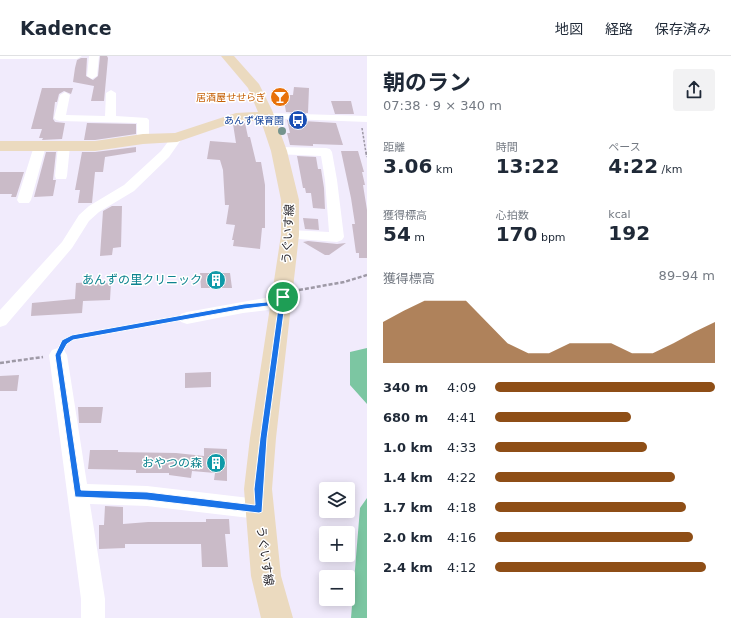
<!DOCTYPE html>
<html lang="ja">
<head>
<meta charset="utf-8">
<style>
  body { margin:0; font-family:"DejaVu Sans","Noto Sans JP",sans-serif; background:#f2f2f3; color:#1f2937; height:100vh; display:flex; flex-direction:column; font-size:15px; white-space:nowrap }
  * { box-sizing:border-box; margin:0 }
  p { font-size:13px; color:#747a83 }
  .icon { flex:none; width:22px; height:22px; fill:none; stroke:currentColor; stroke-width:2; stroke-linecap:round; stroke-linejoin:round }
  .map { position:relative; flex:1; overflow:hidden }
  .drawer { display:flex; flex-direction:column; background:#fff; width:364px }
  .drawer>* { flex:none }
  .tools { position:absolute; left:319px; top:426px; display:grid; gap:8px }
  .tools a { display:grid; place-items:center; width:36px; height:36px; border-radius:4px; background:#fff; box-shadow:0 2px 10px #0003; font-size:20px }
  .pin { position:absolute; display:grid; place-items:center; width:34px; height:34px; color:#fff; margin:-17px; border:2px solid #fff; border-radius:50%; box-shadow:0 1px 4px #0007 }
  .round { display:grid; place-items:center; flex:none; width:42px; height:42px; border-radius:4px; background:#f2f2f3 }
  .summary { display:flex; align-items:center; justify-content:space-between; height:68px; padding:0 16px }
  h1 { font-size:22px; font-weight:700; line-height:30px }
  .figures { display:grid; grid-template-columns:repeat(3,1fr); gap:6px; height:68px; padding:4px 16px }
  .figures div { display:grid; align-content:center }
  .figures b { font-size:20px; font-weight:700 }
  .figures small { font-size:11px; font-weight:400 }
  .figures p { font-size:11px }
  .chart { height:112px; padding:8px 16px }
  .chart p { display:flex; justify-content:space-between }
  .chart svg { width:100%; height:72px; margin-top:4px; fill:#8e4e16; opacity:.7 }
  ul { padding:0 16px; list-style:none; font-size:13px }
  li { display:grid; grid-template-columns:64px 48px 1fr; align-items:center; height:30px }
  li i { height:10px; border-radius:5px; background:#8e4e16 }
  header { display:flex; align-items:center; gap:24px; box-sizing:border-box; height:56px; padding:0 20px; background:#fff; border-bottom:1px solid #e0e1e3 }
  header strong { font-size:19px }
  nav { display:flex; gap:22px; margin-inline-start:auto; font-size:14px }
  main { display:flex; flex:1; min-height:0 }
  .map>svg:first-child { display:block }
</style>
</head>
<body>
<header>
<strong>Kadence</strong>
<nav><a>地図</a><a>経路</a><a>保存済み</a></nav>
</header>
<main>
<div class="map">
<svg width="367" height="562" viewBox="0 0 367 562">
  <rect width="100%" height="100%" fill="#f1ebfc"/>
  <path fill="#7cc6a2" d="M367 292V348L350 329V296Z
    M367 442V562H351L360 452Z"/>
  <path fill="#cabbc8" d="M100 0H107L108 2 104 45H91L94 30 73 26 75 12 77 4 81 2H87L86 20 93 24 98 20Z
    M294 31 309 32 308 57 286 56 285 50H282V39H293Z
    M42 32H73L71 38 64 35 59 38 57 46H55L53 63 55 66 65 67 62 83 42 84 43 82H39L42 73H31Z
    M331 45H351L354 58H335Z
    M287 64 336 67 343 89 313 88V90L290 89 287 77H290Z
    M87 67 136 68V78L95 84H84Z
    M245 67 248 81H250L256 106H261L265 129V172H262L260 193 233 190 234 184H232L235 169 226 168 229 149H225L223 114 220 104 207 103 210 85 236 87 233 68Z
    M136 91V96L105 101 103 116H95L92 147H78L80 134H75L82 96H95Z
    M341 95H358L364 116H362L365 129H363L367 154V202H359V197H356L352 168H355L351 142Z
    M46 96H56L53 124H56L53 140 34 141Z
    M297 100 316 101 318 113H321L324 132 325 153 313 152 311 137H306L305 132H303Z
    M0 116H24L16 141H11L12 138H0Z
    M112 150H122L121 191 113 192 112 199 100 200 103 155Z
    M303 162 318 163 319 174 305 173Z
    M308 185 337 188 346 187 329 199H325L303 186Z
    M200 217H230L232 232H201Z
    M92 226V228L111 227 110 244 83 245 82 257 31 260 32 247 75 243 76 227Z
    M211 316V331L185 332V317Z
    M19 319 17 335H0V320Z
    M78 351H103L101 367H79Z
    M204 392 227 393V425L214 424 215 417 192 415 191 422 169 419V417H136V414L88 413 90 394H118V396L176 397 204 400Z
    M105 450 123 451V468L148 466H206V463H229L230 478H225L228 511H202L201 488H125V492L99 493V469H104Z"/>
  <g fill="none" stroke-linecap="round" stroke-linejoin="round">
    <path stroke="#9e99a6" stroke-width="1.5" stroke-dasharray="2.5 1.5" stroke-linecap="butt" d="M362 72 366 97"/>
    <path stroke="#9e99a6" stroke-width="2" stroke-dasharray="3 1.5" stroke-linecap="butt" d="M366 96 367 101"/>
    <path stroke="#9e99a6" stroke-width="2.5" stroke-dasharray="4 2" stroke-linecap="butt" d="M299 234 344 226 367 219
      M64 287 72 282 174 264
      M0 307 43 301"/>
    <path fill="#fff" fill-rule="evenodd" d="M0 0H82L77 3H0Z
      M89 0H99L97 20 92 23 87 20Z
      M111 34 116 37V60L147 62 149 64V83L147 86H139L137 83V67L60 65 56 64 54 62 60 39 65 36 70 39 66 59 105 60 106 37Z
      M267 57 367 60V66L263 62 261 60Z
      M177 77 181 79 183 81 169 101 134 135 99 156 89 165 72 192 6 269 0 271V254L62 186 79 159 89 150 124 129 161 95 173 79Z
      M40 86 44 87 46 90 31 144 29 147H19L17 144 34 90 36 87Z
      M64 86 68 87 70 90 67 120 66 123H56L55 120 58 90 60 87Z
      M279 91 326 92 330 93 332 96 337 124 344 181 342 184 337 186 285 182 283 179 285 176 290 174 329 176 325 124 321 100 275 98 273 95 275 92Z
      M283 235 289 237 291 241 289 245 268 254 243 257 187 268 181 266 179 262 181 258 187 256 265 242Z
      M58 292 64 294 67 299 87 428 147 430 259 443 267 446 270 453 267 460 259 463 147 450 90 448 105 543V562H81V543L49 299 52 294Z"/>
    <path fill="#ebdabf" fill-rule="evenodd" d="M221 0H234L259 28 272 54 287 95 299 144V179L276 382 272 433 281 520 293 562H261L251 520 244 433 250 382 281 179V144L271 95 261 65H238L177 86 143 88 95 95H0V85H95L143 78 175 77 236 57 258 56 248 32Z"/>
  </g>
  <circle fill="#75948e" cx="282" cy="75" r="4"/>
  <path fill="#1a73e8" stroke="#fff" fill-rule="evenodd" d="M283 239 286 241 267 382 262 456 259 457 147 444 75 441 55 299 62 284 72 279 244 248 267 246ZM279 245 260 382 254 433 255 449 147 436 81 434 61 299 67 288 73 284 244 253 268 250Z"/>
  <defs>
    <g id="bar-disc" transform="scale(1)"><circle r="9.5" fill="#e8710a" stroke="#fff"/><path d="M-6-5H6L.8 .8V4.5H3.5V6h-7V4.5H-.8V.8Z" fill="#fff"/></g>
    <g id="bus-disc" transform="scale(1)"><circle r="9.5" fill="#1a4fb4" stroke="#fff"/><path d="M-5-6H5V4H4V6H2V4H-2V6H-4V4H-5ZM-3.5-4V0h7V-4ZM-3.5 1.2v1.5H-2V1.2ZM2 1.2v1.5H3.5V1.2Z" fill="#fff"/></g>
    <g id="building-disc" transform="scale(1)"><circle r="9.5" fill="#0f9aa8" stroke="#fff"/><path d="M-4-6H4V6H1V3H-1V6H-4ZM-2.5-4.3h1.7v1.8h-1.7ZM.8-4.3h1.7v1.8H.8ZM-2.5-1h1.7V.8h-1.7ZM.8-1h1.7V.8H.8Z" fill="#fff"/></g>
  </defs>
  <g fill-rule="evenodd">
    <use href="#bar-disc" x="280" y="41"/>
    <use href="#bus-disc" x="298" y="64"/>
    <use href="#building-disc" x="216" y="224"/>
    <use href="#building-disc" x="216" y="407"/>
  </g>
  <g text-anchor="middle" dominant-baseline="central" stroke-width="3" stroke-linejoin="round" paint-order="stroke">
    <g font-size="10" fill="#c56008" stroke="#fff" text-anchor="end">
      <text x="266" y="41">居酒屋せせらぎ</text>
    </g>
    <g font-size="10" fill="#164399" stroke="#fff" text-anchor="end">
      <text x="284" y="64">あんず保育園</text>
    </g>
    <g font-size="12" fill="#2a282e" stroke="#fff">
      <text transform="translate(288 178) rotate(-87)">うぐいす線</text>
      <text transform="translate(265 500) rotate(82)">うぐいす線</text>
    </g>
    <g font-size="12" fill="#0d838f" stroke="#fff" text-anchor="end">
      <text x="202" y="224">あんずの里クリニック</text>
      <text x="202" y="407">おやつの森</text>
    </g>
  </g>
</svg>
<div class="tools">
<a><svg class="icon" aria-label="layers" viewBox="0 0 24 24"><path d="M12 4l9 5-9 5-9-5zM3 14l9 5 9-5"/></svg></a>
<a>+</a>
<a>−</a>
</div>
<div class="pin" style="left:283px;top:241px;background:#1e9e55"><svg class="icon" aria-label="arrive" viewBox="0 0 24 24"><path d="M6 21V4h12l-3 4 3 4H6"/></svg></div>
</div>
<section class="drawer">
<div class="summary"><div><h1>朝のラン</h1><p>07:38 · 9 × 340 m</p></div><a class="round"><svg class="icon" aria-label="share" viewBox="0 0 24 24"><path d="M12 15V3M7 8l5-5 5 5M5 13v7h14v-7"/></svg></a></div>
<div class="figures">
<div><p>距離</p><b>3.06<small> km</small></b></div>
<div><p>時間</p><b>13:22</b></div>
<div><p>ペース</p><b>4:22<small> /km</small></b></div>
</div>
<div class="figures">
<div><p>獲得標高</p><b>54<small> m</small></b></div>
<div><p>心拍数</p><b>170<small> bpm</small></b></div>
<div><p>kcal</p><b>192</b></div>
</div>
<div class="chart"><p><span>獲得標高</span>89–94 m</p>
<svg viewBox="0 0 160 44" preserveAspectRatio="none"><path d="M0 44V19L10 12L20 6L30 6L40 6L50 19L60 32L70 38L80 38L90 32L100 32L110 32L120 38L130 38L140 32L150 25L160 19V44z"/></svg>
</div>
<ul>
<li><b>340 m</b>4:09<i style="width:100%"></i></li>
<li><b>680 m</b>4:41<i style="width:62%"></i></li>
<li><b>1.0 km</b>4:33<i style="width:69%"></i></li>
<li><b>1.4 km</b>4:22<i style="width:82%"></i></li>
<li><b>1.7 km</b>4:18<i style="width:87%"></i></li>
<li><b>2.0 km</b>4:16<i style="width:90%"></i></li>
<li><b>2.4 km</b>4:12<i style="width:96%"></i></li>
</ul>
</section>
</main>
</body>
</html>
